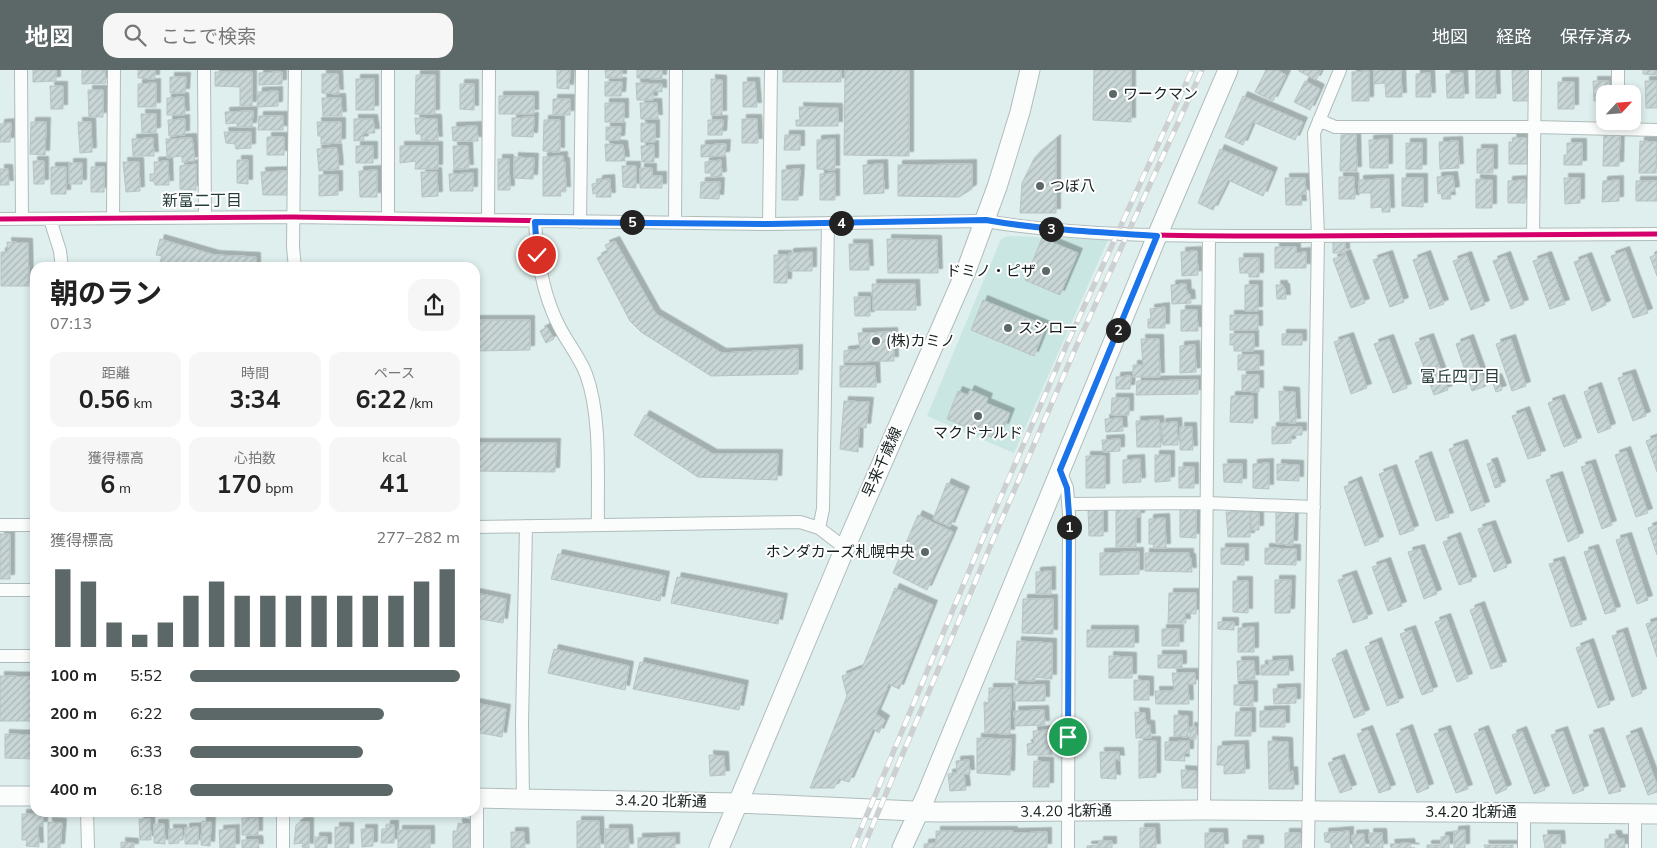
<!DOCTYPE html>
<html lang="ja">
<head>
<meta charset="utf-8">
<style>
  body { margin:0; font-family:"Nunito Sans","Noto Sans JP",sans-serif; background:#f6f6f6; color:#222; height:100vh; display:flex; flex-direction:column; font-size:19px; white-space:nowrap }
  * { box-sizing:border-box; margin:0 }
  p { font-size:16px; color:#767676 }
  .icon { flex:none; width:28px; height:28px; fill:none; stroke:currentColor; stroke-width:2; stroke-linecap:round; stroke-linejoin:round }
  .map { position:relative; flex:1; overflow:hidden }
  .panel { position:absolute; left:30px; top:192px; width:450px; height:555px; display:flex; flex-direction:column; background:#fff; border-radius:15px; box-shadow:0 2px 8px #0003 }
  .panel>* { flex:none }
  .needle { width:32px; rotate:64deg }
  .controls { position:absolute; left:1596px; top:15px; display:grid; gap:10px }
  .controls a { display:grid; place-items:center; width:45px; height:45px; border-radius:10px; background:#fff; box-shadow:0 2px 8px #0003; font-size:25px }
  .pin { position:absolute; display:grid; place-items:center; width:42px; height:42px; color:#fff; margin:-21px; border:2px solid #fff; border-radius:50%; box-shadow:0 1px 5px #0007 }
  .km { position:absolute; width:25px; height:25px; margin:-12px; border-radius:50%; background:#222; color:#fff; font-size:14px; line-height:25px; text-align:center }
  .round { display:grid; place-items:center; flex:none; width:52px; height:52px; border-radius:15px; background:#f6f6f6 }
  .summary { display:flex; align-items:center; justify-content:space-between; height:85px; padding:0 20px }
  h1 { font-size:28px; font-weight:700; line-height:38px }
  .stats { display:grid; grid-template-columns:repeat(3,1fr); gap:8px; height:85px; padding:5px 20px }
  .stats div { display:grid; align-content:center; border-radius:12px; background:#f6f6f6; text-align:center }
  .stats b { font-size:25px; font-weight:700 }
  .stats small { font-size:14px; font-weight:400 }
  .stats p { font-size:14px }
  .chart { height:140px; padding:10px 20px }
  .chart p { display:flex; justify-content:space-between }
  .chart svg { width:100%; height:90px; margin-top:5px; stroke:#5b6867; stroke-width:6 }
  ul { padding:0 20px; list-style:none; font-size:16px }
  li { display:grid; grid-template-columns:80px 60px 1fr; align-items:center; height:38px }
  li i { height:12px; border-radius:6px; background:#5b6867 }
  header { display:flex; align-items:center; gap:30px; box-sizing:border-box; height:70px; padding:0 25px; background:#5b6867; color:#fff }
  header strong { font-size:24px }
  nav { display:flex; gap:28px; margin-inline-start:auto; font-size:18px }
  .search { width:350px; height:45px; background:#f6f6f6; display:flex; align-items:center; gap:12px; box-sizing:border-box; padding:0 18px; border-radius:15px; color:#767676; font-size:19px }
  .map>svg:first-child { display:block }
</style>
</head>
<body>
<header>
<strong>地図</strong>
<div class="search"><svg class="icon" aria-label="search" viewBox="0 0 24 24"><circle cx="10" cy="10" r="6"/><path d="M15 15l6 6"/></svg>ここで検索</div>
<nav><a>地図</a><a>経路</a><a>保存済み</a></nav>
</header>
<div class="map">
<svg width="1657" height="778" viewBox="0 0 1657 778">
  <defs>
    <pattern id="building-hatch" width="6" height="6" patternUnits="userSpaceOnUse" patternTransform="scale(1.25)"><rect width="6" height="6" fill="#c9d6d6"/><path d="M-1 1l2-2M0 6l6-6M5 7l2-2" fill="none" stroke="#acb7b7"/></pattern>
    <filter id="shadow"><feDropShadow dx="4.5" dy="-4.5" stdDeviation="0" flood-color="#0004"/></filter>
  </defs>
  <rect width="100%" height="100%" fill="#deefed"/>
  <path fill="#c9e6e3" d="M1008 166 1108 170 1014 383 927 346 1001 169Z"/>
  <path fill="url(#building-hatch)" stroke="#b8c4c4" filter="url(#shadow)" d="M33 0H56V11L33 12Z
    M82 0H105L106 13 82 14Z
    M138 0H155V9L138 8Z
    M557 0H570L569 19 557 18Z
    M605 0H622V8H606Z
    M637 0H662V9L637 8Z
    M783 0H841V12H783Z
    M845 0H909V86L844 85Z
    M1094 0H1131V52L1093 50Z
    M1266 0H1277L1286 5 1273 31 1255 22Z
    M1299 0H1321L1316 10 1299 1Z
    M1401 0 1402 27H1386L1385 13 1374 14V1Z
    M1476 0H1495L1496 28H1476Z
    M1512 0H1528L1529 31H1513Z
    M1643 0H1657V5L1643 4Z
    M1369 1V31H1352V2Z
    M215 2H252V36H240V17L215 16Z
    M282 2V14L259 15V3Z
    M1430 3 1431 27H1416V4Z
    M1463 3 1464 28H1447L1446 4Z
    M322 4H338L339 24 322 23Z
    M416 5H435V44H415Z
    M170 7H186L185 23H170Z
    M356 9H374V40H356Z
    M711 9 722 10V45H711Z
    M1305 11 1320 19 1310 40 1294 32Z
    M1593 11H1609L1610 24H1605V30L1594 31Z
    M1645 11H1657V38H1646Z
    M605 12H622L621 26H605Z
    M743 12H755L757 37H743Z
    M1558 12H1574V39H1558Z
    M156 13V37H138V14Z
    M636 13 662 14V22L653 21V30H637Z
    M460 14H474V40L460 39Z
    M50 16H63V39H51Z
    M88 20H103V47H89Z
    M278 21V36L257 37 258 22Z
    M499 26H534V44H499Z
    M1243 26 1303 52 1295 70 1253 52 1243 75 1225 67Z
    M184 27 185 45H167V28Z
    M322 28H341L342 46H323Z
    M553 29H570V45H553Z
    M605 33H624V52H605Z
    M640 33H657L658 49H641Z
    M799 37 838 38V56H796V50H800Z
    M253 41 252 57H237V53L226 54 225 42Z
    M141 44H156V62L142 63Z
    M259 46H283V60H258Z
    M534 47 533 67 512 66V48Z
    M415 48 437 49 438 71 421 70V64H416Z
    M185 49V65L169 66 168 50Z
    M354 49H373L375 63H363L364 70 354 71Z
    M742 49H757L758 73H742Z
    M544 50H560V82L543 81Z
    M708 50H723L722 65H708Z
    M31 52H46L45 85 30 84Z
    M78 52H91L92 82 80 83Z
    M317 52H341V73L321 74V66H318Z
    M11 53 10 72H0V54Z
    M641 53 655 54V72H641Z
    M477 56 478 71H453L452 57Z
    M606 57H621L620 70H606Z
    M224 62H251V78L236 79 235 74 226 73Z
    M1356 64 1357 101H1340L1341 65Z
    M1604 64H1620L1619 96H1603Z
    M785 65H800V80H784Z
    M267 67H284V85H267Z
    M153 68 154 86H133L132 69Z
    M192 68 195 91 182 92V86L167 88 166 69Z
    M1512 68H1526L1527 94H1509V72H1513Z
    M835 69V100L817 99V70Z
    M1056 69V143H1020L1022 113 1035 87Z
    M1388 69V98H1370L1369 70Z
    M1458 71 1459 98 1440 99 1439 72Z
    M1640 71 1657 72 1656 103H1639Z
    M1406 73H1422V99H1406Z
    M1567 73H1582V95H1564V85H1567Z
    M605 74 623 75 625 91H606Z
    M726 74 725 86 701 87V75Z
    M654 75V92H642L641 76Z
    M356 76H373V93H356Z
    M400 76H438V99H415L416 91 400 93Z
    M453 76H468L469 99H454Z
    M337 78 339 99 319 101 317 79Z
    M1220 79 1273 102 1263 126 1228 110 1213 140 1198 133Z
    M1477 79H1493V103H1477Z
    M563 86V92H565L566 121H560L561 126H543V87Z
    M514 87 534 88 533 109 514 108Z
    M498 89H509L510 120H498Z
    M237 90H248V114L237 113Z
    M721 90 722 106 711 107V103H705V92Z
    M33 91H44V114H34Z
    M168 91 169 115H155L154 111H150V104H155L154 92Z
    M123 92H139L140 121 126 122Z
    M69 93H82V114H69Z
    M196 94V120L180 119V96Z
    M883 94 884 123 864 124 863 95Z
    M972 94V119L959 127 898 126V95Z
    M622 96H636V118L623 117Z
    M51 97H66V124H51Z
    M91 97H104V122H91Z
    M640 98H652V106H662V118H640Z
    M0 99H8L9 115H0Z
    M800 99 798 130H782V100Z
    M377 100V127H360L359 101Z
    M288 101 289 125H263L261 102Z
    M421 102H437L438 126 422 127Z
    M473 103V121H450L449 104Z
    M835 103V130H820V104Z
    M319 105H338V125L319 126Z
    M1453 106 1455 121 1450 122 1451 129H1442L1441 123 1438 124 1437 107Z
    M1339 107H1354L1355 129H1339Z
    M1285 108H1305L1306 124H1301L1302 135H1286Z
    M1402 108H1423V137L1402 136Z
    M1564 108H1580V133L1565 134Z
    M610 109 611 127H596L597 123 593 124 592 114 598 113V110Z
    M1389 109 1390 142H1382V137L1371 138V123H1359V110Z
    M1476 109 1492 110V138H1476Z
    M1525 110V133H1508V111Z
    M1619 110V131L1602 132 1603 111Z
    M1636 111H1657V131H1636Z
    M701 112H720L719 129 700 128Z
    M1042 168 1078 183 1060 225 1025 210Z
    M160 169 215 185 256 187V198H158L162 186 156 185Z
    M887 169 937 170 938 203H888Z
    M615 171 656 244 722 283 798 279V304L711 306 641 262 630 251 597 188 608 182 605 175Z
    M7 172 28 173 29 216H1V182H8Z
    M1333 172H1345V183H1333Z
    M849 174H868L869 200H850Z
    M1275 177H1296V183L1306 182V198H1275Z
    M1197 181 1198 205 1182 206 1181 182Z
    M1625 181 1648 243 1633 248 1611 186Z
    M812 182V201H789V183Z
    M1346 184 1365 233 1351 238 1333 189Z
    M1657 184V206L1650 187Z
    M774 185H787V213H774Z
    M1388 185 1404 232 1390 237 1373 190Z
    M1426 185 1444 234 1430 239 1413 190Z
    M1467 186 1485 235 1471 240 1453 191Z
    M1506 186 1524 234 1511 239 1493 191Z
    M1547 186 1565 234 1550 239 1533 191Z
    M1587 187 1606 235 1592 241 1574 192Z
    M1239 188H1259V207H1249V203H1240Z
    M872 214H915L916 240H873Z
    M1186 214 1187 224H1190L1191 233 1172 234 1171 215Z
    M1245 215H1258V241H1245Z
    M1276 215H1283V218H1285L1286 229H1277Z
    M854 227H870V246H855Z
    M983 230 1046 256 1034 286 971 260Z
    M1165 237V258H1148V249H1151L1150 239Z
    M1181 240H1197L1198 261H1181Z
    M1230 245H1258V260H1230Z
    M475 250H530V280L475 281Z
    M547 257 554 269 546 273 540 261Z
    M893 262 894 291 844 292V281L860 279 858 263Z
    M1230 264H1254V281H1234V275H1230Z
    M1282 264H1302V275H1282Z
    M1349 267 1367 318 1351 324 1334 272Z
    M1429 268 1448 320 1434 325 1415 273Z
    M1141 269H1159L1160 307H1133V295H1143Z
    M1389 269 1407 318 1393 323 1374 274Z
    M1469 269 1486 316 1472 321 1456 274Z
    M1511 269 1526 316 1512 321 1496 274Z
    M1195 275 1196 302 1180 303V276Z
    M1238 285H1259V300H1238Z
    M840 296H875L876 317H840Z
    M1631 304 1646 346 1633 351 1618 308Z
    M1242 305H1259V322L1242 321Z
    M1131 306 1130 319H1116V307Z
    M1497 308 1502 320 1496 322 1492 310Z
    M1198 310V324L1136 325 1137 311Z
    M1597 317 1611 358 1598 363 1584 322Z
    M970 320 988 328 986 333 1010 343 1004 358 1001 357 997 365 995 364 993 368 947 349 958 321 968 325Z
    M1279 321 1295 322 1296 353 1280 352Z
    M1231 326H1253V353L1230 352Z
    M1112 328H1129V345H1111Z
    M1560 329 1577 372 1564 377 1548 333Z
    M844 331 869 332 866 358 859 357 858 382 840 379Z
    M1525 341 1541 385 1528 389 1512 346Z
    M645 345 713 384H778L777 410 698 407 634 365Z
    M1122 348 1123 361 1106 362 1105 349Z
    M1159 350 1161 377H1137L1136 351Z
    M1177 352 1178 375H1163L1161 353Z
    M1180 357H1192L1193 380H1180Z
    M1272 357H1302V365H1291V373L1272 374Z
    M1657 367V402L1646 371Z
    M1120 369V381L1103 382 1102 370Z
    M475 373H556L555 402 475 401Z
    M1463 374 1485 436 1471 441 1449 379Z
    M1626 381 1648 443 1636 447 1615 385Z
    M1155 385H1170V411L1155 412Z
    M1086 386H1105V418H1086Z
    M1427 386 1449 447 1436 451 1415 391Z
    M1140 389 1141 412 1123 413V390Z
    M1493 392 1501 416 1495 418 1487 394Z
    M1269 393V419L1253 418V394Z
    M1223 394H1242V413L1224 412Z
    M1277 394 1299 395V411L1277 410Z
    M1591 394 1612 455 1602 459 1581 397Z
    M1179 397H1194V418H1179Z
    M1392 399 1414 460 1400 465 1379 404Z
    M1558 406 1579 467 1568 472 1546 410Z
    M1357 411 1379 471 1365 476 1344 417Z
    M947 413 965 421 950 457 933 449Z
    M1116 437H1140V447H1136V477H1116Z
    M1180 439H1196V468L1180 467Z
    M1088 440H1103V466H1089Z
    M1226 442H1250V467H1228Z
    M1276 442H1294L1293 475 1276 474Z
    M1251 443H1259V460H1251Z
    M918 445 953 462 927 520 893 503Z
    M1165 448 1166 478H1154L1153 474H1149V449Z
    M1491 455 1507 497 1494 502 1478 459Z
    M1657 455V485L1648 458Z
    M0 464H10V509H0Z
    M33 466H35V508H34Z
    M1456 467 1472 511 1459 515 1443 472Z
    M1627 467 1648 530 1637 534 1616 470Z
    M1221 478H1244V495L1221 494Z
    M1265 478 1296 479V495L1265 494Z
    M1420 479 1437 524 1424 529 1408 482Z
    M1594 479 1616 541 1605 544 1584 482Z
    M1139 482V504L1100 505V483Z
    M1145 483H1189V488H1191L1192 502 1145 501Z
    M558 484 665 506 660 531 551 509Z
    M1560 491 1582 554 1571 557 1549 494Z
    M1386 492 1402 536 1388 541 1372 497Z
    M1051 501V524H1036V502Z
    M1352 505 1368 548 1353 553 1338 510Z
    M677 507 783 528 778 554 671 533Z
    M1275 510H1291L1290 543H1275Z
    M1233 511H1248V543L1233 542Z
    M895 518 933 535 899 619 889 614 876 644 885 650 879 663 873 659 849 712 839 709 834 718H810L847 626 842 606 862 598Z
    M475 523 506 529 503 553 475 548Z
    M1169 523H1196V544L1185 543 1186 553H1168Z
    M1023 529H1053V564L1022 563Z
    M1480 536 1502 596 1491 599 1470 540Z
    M1446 548 1468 608 1457 612 1435 552Z
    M1657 551V587L1646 554Z
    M1218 552H1234V560L1218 559Z
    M1254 557V582H1238V558Z
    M1162 559H1179V576H1162Z
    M1087 560H1134V577H1087Z
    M1411 560 1433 621 1422 625 1400 564Z
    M1623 562 1642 623 1632 627 1612 566Z
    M1017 571 1052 573V609L1035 607V611L1015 610Z
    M1377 572 1399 632 1387 636 1365 577Z
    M1589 573 1610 634 1598 638 1576 578Z
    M554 579 629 596 625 620 548 603Z
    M1342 584 1365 644 1354 648 1332 589Z
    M1158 585H1182V598H1158Z
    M1109 586 1132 587V608H1109Z
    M1288 590 1289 605H1261V595H1269L1268 591Z
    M1237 591H1254L1255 609 1238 610Z
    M640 592 744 615 739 640 633 619Z
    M1172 603H1195L1196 614H1188L1189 634H1156L1155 621H1174Z
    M0 606 35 607V651H0Z
    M1134 610 1149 611V630H1134Z
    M1014 615H1045V631H1014Z
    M1234 615H1253V636L1234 635Z
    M989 618H1011L1010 664 985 663 984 632 989 633Z
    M1296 618V633L1274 634 1273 619Z
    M475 633 506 639 502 667 475 662Z
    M1044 640 1045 655 1015 656 1014 641Z
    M1285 640V657H1260V641Z
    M1135 642 1145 643 1146 655H1150L1151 668H1136Z
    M1236 642H1251V666H1235Z
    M1174 645 1188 646V667L1174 666Z
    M1190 657H1196V669H1190Z
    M1408 659 1429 718 1417 723 1396 664Z
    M1050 660 1052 685H1028L1027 674 1034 673 1033 661Z
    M1368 660 1391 719 1379 723 1357 664Z
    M1446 660 1468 719 1456 723 1434 664Z
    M1484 660 1507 719 1496 724 1474 664Z
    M1522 661 1545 720 1534 724 1512 665Z
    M1563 661 1584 720 1573 724 1551 665Z
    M1599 662 1621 721 1609 724 1589 665Z
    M1637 662 1657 715V722L1648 725 1626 666Z
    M5 664 35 665V689L5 688Z
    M977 668 1011 669 1010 705 977 703Z
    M1139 671H1156V707L1139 708Z
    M1189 671V683H1184L1185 691 1165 690V672Z
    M1268 671 1288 672 1289 702 1293 701 1294 719H1269Z
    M1244 675 1245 703 1224 704V695H1217L1218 676Z
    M1100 682H1119L1120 690 1115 689 1116 709 1101 708Z
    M709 685 724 686 725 705 710 706Z
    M1340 689 1352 719 1340 723 1328 693Z
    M969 690 970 704H964L966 720 950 721 948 704 957 703 956 691Z
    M1034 691 1049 692V717H1033Z
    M1181 700 1196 701 1197 718H1182Z
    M22 744H43V756H38L39 777 26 776 27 770H22Z
    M242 748H258V765H242Z
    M139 749H150L151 770H140Z
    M202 751 211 752 210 776 201 775Z
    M577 751H599L600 778H577Z
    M48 752 62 753 60 778H48Z
    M300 752H309V778L302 777 303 773 294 774 296 755Z
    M458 753 469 754V778H453V761H458Z
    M154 754H164L165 774 154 773Z
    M386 755H394V773H381L382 759H386Z
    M198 757V774H185V758Z
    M335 757H349V778H335Z
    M1140 758H1155L1156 778H1140Z
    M169 759H182L183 770H179V773L169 774Z
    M235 759V778H220L219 760Z
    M361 759H373V776L362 777Z
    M605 759H628L629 778H605Z
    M398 760H430V778H398Z
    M1465 760V778H1454V761Z
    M936 761H1013V763L1047 762V778H924V774L936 773Z
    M1349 761V778H1331V773L1325 772 1324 763Z
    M511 762H524L525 778H511Z
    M1205 763H1223L1224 778H1205Z
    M1285 763H1300V778H1285Z
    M1369 763H1382L1383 778H1353L1352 765 1364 764 1365 777H1370Z
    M1543 765H1560L1561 778H1545Z
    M1611 765H1617L1618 769H1624L1625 778H1605V769H1612Z
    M1449 766V778H1427V775H1441V767Z
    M315 767H327V778H315Z
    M675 767V778H638V768Z
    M242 770H258L259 778H242Z
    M1243 770H1259V778H1243Z
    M1099 771H1112V778H1087V776L1099 775Z
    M121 772 134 773V778H121Z
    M1410 773 1411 778H1415H1391L1390 774Z
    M1484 775H1513V778H1485Z"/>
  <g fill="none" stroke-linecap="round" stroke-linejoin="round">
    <g stroke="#b0bcbc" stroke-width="14">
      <path id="street" d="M21 0 22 149
        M204 0 205 148
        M1618 24V0
        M1319 50 1335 57H1534L1657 60
        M113 148 114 0
        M388 148V0
        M0 149 293 147 769 154 985 151C1090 168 1197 166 1302 166 1420 165 1539 165 1657 164
        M50 149 60 181 62 198
        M488 150 489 0
        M535 152C537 187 542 222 558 254 566 271 579 286 586 304 602 347 597 409 598 455
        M580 152 582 0
        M675 152 676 0
        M769 154 771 0
        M1533 165 1535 0
        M295 198 293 177 295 0
        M1060 400 1067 418 1069 444 1068 778
        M1068 434 1207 433 1314 437
        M0 455H35
        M475 457 800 452 819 458 845 478
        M819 458 823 439 828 153
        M0 520H35
        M0 586H35
        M477 728V778
        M523 729 522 653 526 456
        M1204 740 1209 166
        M87 742 88 778
        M283 742V778
        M1308 778 1318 166 1314 63 1340 0
        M1524 778V742
        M1635 778V744"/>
    </g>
    <g stroke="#b0bcbc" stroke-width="21">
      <path id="secondary" d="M0 726H35
        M475 728 738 733 936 742 1204 740 1657 744
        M719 778 845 478 966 201 997 117 1020 42 1030 0
        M902 778 926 726 1157 166 1228 0"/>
    </g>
    <use href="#street" stroke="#fafdfc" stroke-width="12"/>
    <use href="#secondary" stroke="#fafdfc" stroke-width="19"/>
    <g stroke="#ccd0d0" stroke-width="5.5">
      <path id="rail" d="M853 778 986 461 1067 274 1192 0
        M863 778 995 465 1076 277 1202 0"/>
    </g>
    <use href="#rail" stroke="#fff" stroke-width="4" stroke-dasharray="11" stroke-linecap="butt"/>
    <g stroke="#fff" stroke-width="8">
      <path id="cycleway" d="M0 149 293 147 769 154 985 151C1090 168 1197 166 1302 166 1420 165 1539 165 1657 164"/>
    </g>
    <use href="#cycleway" stroke="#d6006c" stroke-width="5"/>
  </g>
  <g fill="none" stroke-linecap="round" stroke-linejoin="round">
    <g stroke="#fff" stroke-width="10">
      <path id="route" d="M537 185 535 152 769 154 986 150C1042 160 1100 162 1157 166L1060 400 1067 418 1069 444 1068 667"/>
    </g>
    <use href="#route" stroke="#1a73e8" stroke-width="6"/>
  </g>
  <g fill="#5b6867" stroke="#fff" stroke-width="2">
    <circle cx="1113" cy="24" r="5"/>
    <circle cx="1040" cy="116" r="5"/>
    <circle cx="1046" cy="201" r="5"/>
    <circle cx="1008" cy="258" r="5"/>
    <circle cx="876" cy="271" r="5"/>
    <circle cx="978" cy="346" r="5"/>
    <circle cx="925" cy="482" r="5"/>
  </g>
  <g text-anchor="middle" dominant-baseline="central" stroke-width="4" stroke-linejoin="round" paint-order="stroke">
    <g font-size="15" fill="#15201f" stroke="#fff" text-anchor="start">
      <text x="1123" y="24">ワークマン</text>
      <text x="1050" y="116">つぼ八</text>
      <text x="1036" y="201" text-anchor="end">ドミノ・ピザ</text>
      <text x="1018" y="258">スシロー</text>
      <text x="886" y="271">(株)カミノ</text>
      <text x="978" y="363" text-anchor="middle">マクドナルド</text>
      <text x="915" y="482" text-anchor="end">ホンダカーズ札幌中央</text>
    </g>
    <g font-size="15" fill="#15201f" stroke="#fff">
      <text transform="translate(882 392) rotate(-66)">早来千歳線</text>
      <text transform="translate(661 731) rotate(1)">3.4.20 北新通</text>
      <text transform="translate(1066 741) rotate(-1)">3.4.20 北新通</text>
      <text x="1471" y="742">3.4.20 北新通</text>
    </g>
    <g font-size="16" fill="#263e3c" stroke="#fff">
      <text x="202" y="131">新富二丁目</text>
      <text x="1460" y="307">富丘四丁目</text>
    </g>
  </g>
</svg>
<div class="controls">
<a><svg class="needle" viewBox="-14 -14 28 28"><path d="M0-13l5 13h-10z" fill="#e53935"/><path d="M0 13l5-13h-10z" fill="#767676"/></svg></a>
</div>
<div class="pin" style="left:1068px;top:667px;background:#1e9e55"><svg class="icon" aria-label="arrive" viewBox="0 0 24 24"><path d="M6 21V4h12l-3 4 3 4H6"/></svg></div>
<div class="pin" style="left:537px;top:185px;background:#d93025"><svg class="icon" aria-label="check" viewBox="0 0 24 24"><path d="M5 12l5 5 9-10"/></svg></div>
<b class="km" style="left:1069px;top:457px">1</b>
<b class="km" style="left:1118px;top:260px">2</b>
<b class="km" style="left:1051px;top:159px">3</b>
<b class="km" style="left:841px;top:153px">4</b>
<b class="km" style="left:632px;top:152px">5</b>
<section class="panel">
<div class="summary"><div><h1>朝のラン</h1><p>07:13</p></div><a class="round"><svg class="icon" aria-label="share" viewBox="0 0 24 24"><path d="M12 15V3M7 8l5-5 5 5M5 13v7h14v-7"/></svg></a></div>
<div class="stats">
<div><p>距離</p><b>0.56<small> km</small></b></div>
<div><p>時間</p><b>3:34</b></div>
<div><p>ペース</p><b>6:22<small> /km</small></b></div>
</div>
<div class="stats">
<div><p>獲得標高</p><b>6<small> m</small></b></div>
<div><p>心拍数</p><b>170<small> bpm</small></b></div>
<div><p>kcal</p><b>41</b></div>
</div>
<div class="chart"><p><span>獲得標高</span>277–282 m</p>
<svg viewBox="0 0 160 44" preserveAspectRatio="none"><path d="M5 44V6M15 44V12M25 44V32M35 44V38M45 44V32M55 44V19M65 44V12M75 44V19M85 44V19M95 44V19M105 44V19M115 44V19M125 44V19M135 44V19M145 44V12M155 44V6"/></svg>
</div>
<ul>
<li><b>100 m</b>5:52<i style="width:100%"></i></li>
<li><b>200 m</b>6:22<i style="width:72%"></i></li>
<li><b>300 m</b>6:33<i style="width:64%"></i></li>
<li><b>400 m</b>6:18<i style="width:75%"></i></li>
</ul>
</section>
</div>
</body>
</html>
